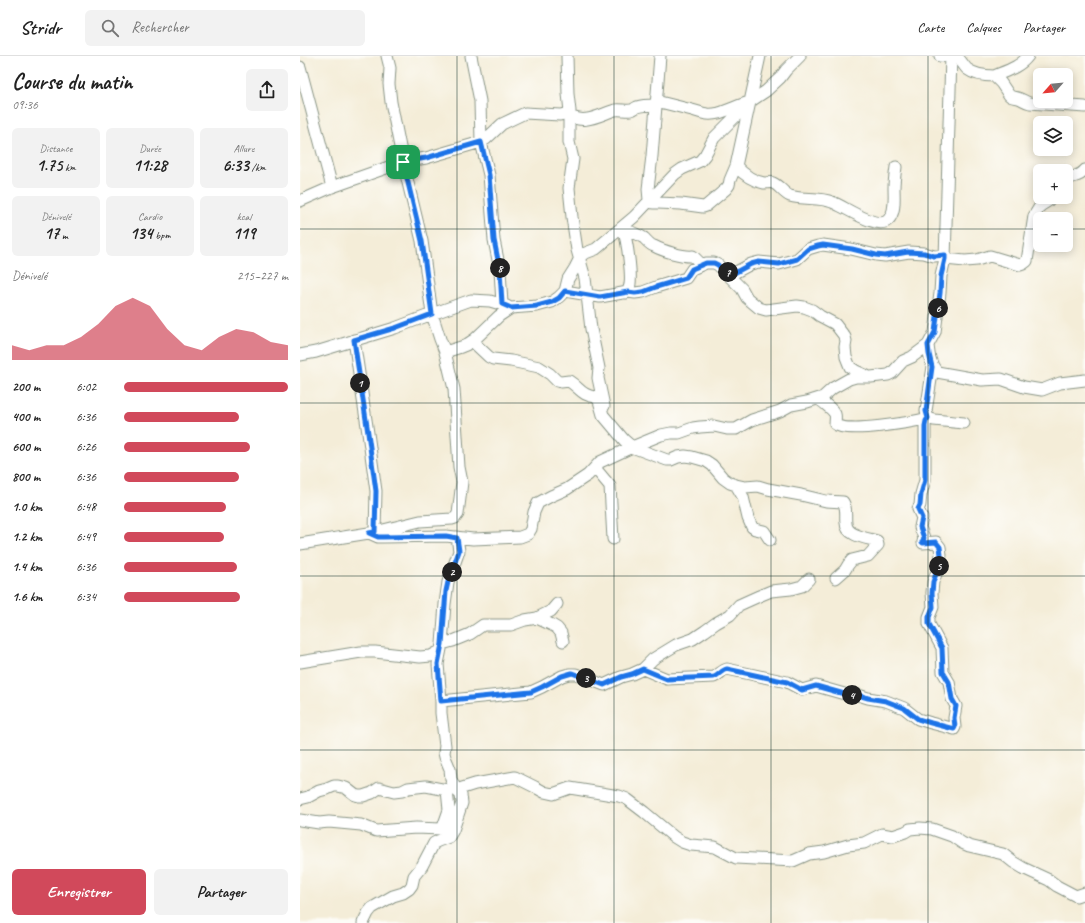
<!DOCTYPE html>
<html lang="fr">
<head>
<meta charset="utf-8">
<style>
  body { margin:0; font-family:Caveat,sans-serif; background:#f2f2f2; color:#222; height:100vh; display:flex; flex-direction:column; font-size:15px; white-space:nowrap }
  * { box-sizing:border-box; margin:0 }
  p { font-size:13px; color:#767676 }
  .icon { flex:none; width:22px; height:22px; fill:none; stroke:currentColor; stroke-width:2; stroke-linecap:round; stroke-linejoin:round }
  .map { position:relative; flex:1; overflow:hidden }
  .panel { display:flex; flex-direction:column; background:#fff; width:300px }
  .panel>* { flex:none }
  .needle { width:26px; rotate:243deg }
  .buttons { position:absolute; left:733px; top:12px; display:grid; gap:8px }
  .buttons a { display:grid; place-items:center; width:40px; height:40px; border-radius:6px; background:#fff; box-shadow:0 2px 10px #0003; font-size:20px }
  .pin { position:absolute; display:grid; place-items:center; width:34px; height:34px; color:#fff; margin:-17px; border-radius:8px; box-shadow:0 2px 6px #0006 }
  .km { position:absolute; width:20px; height:20px; margin:-10px; border-radius:50%; background:#222; color:#fff; font-size:11px; line-height:20px; text-align:center }
  .round { display:grid; place-items:center; flex:none; width:42px; height:42px; border-radius:6px; background:#f2f2f2 }
  .overview { display:flex; align-items:center; justify-content:space-between; height:68px; padding:0 12px }
  h1 { font-size:22px; font-weight:700; line-height:30px }
  .figures { display:grid; grid-template-columns:repeat(3,1fr); gap:6px; height:68px; padding:4px 12px }
  .figures div { display:grid; align-content:center; border-radius:6px; background:#f2f2f2; text-align:center }
  .figures b { font-size:17px; font-weight:700 }
  .figures small { font-size:11px; font-weight:400 }
  .figures p { font-size:11px }
  .chart { height:112px; padding:8px 12px }
  .chart p { display:flex; justify-content:space-between }
  .chart svg { width:100%; height:72px; margin-top:4px; fill:#d1495b; opacity:.7 }
  .action { display:flex; gap:8px; margin-top:auto; padding:8px 12px }
  .action a { flex:1; height:46px; border-radius:6px; background:#d1495b; color:#fff; font-size:16px; font-weight:700; line-height:46px; text-align:center }
  .action a+a { background:#f2f2f2; color:#222 }
  ul { padding:0 12px; list-style:none; font-size:13px }
  li { display:grid; grid-template-columns:64px 48px 1fr; align-items:center; height:30px }
  li i { height:10px; border-radius:5px; background:#d1495b }
  header { display:flex; align-items:center; gap:24px; box-sizing:border-box; height:56px; padding:0 20px; background:#fff; border-bottom:1px solid #e0e0e0 }
  header strong { font-size:19px }
  nav { display:flex; gap:22px; margin-inline-start:auto; font-size:14px }
  .search { width:280px; height:36px; background:#f2f2f2; display:flex; align-items:center; gap:10px; box-sizing:border-box; padding:0 14px; border-radius:6px; color:#767676; font-size:15px }
  main { display:flex; flex:1; min-height:0 }
  .map>svg:first-child { display:block }
</style>
</head>
<body>
<header>
<strong>Stridr</strong>
<div class="search"><svg class="icon" aria-label="search" viewBox="0 0 24 24"><circle cx="10" cy="10" r="6"/><path d="M15 15l6 6"/></svg>Rechercher</div>
<nav><a>Carte</a><a>Calques</a><a>Partager</a></nav>
</header>
<main>
<section class="panel">
<div class="overview"><div><h1>Course du matin</h1><p>09:36</p></div><a class="round"><svg class="icon" aria-label="share" viewBox="0 0 24 24"><path d="M12 15V3M7 8l5-5 5 5M5 13v7h14v-7"/></svg></a></div>
<div class="figures">
<div><p>Distance</p><b>1.75<small> km</small></b></div>
<div><p>Durée</p><b>11:28</b></div>
<div><p>Allure</p><b>6:33<small> /km</small></b></div>
</div>
<div class="figures">
<div><p>Dénivelé</p><b>17<small> m</small></b></div>
<div><p>Cardio</p><b>134<small> bpm</small></b></div>
<div><p>kcal</p><b>119</b></div>
</div>
<div class="chart"><p><span>Dénivelé</span>215–227 m</p>
<svg viewBox="0 0 160 44" preserveAspectRatio="none"><path d="M0 44V35L10 38L20 35L30 35L40 30L50 22L60 11L70 6L80 11L90 25L100 35L110 38L120 30L130 25L140 27L150 33L160 35V44z"/></svg>
</div>
<ul>
<li><b>200 m</b>6:02<i style="width:100%"></i></li>
<li><b>400 m</b>6:36<i style="width:70%"></i></li>
<li><b>600 m</b>6:26<i style="width:77%"></i></li>
<li><b>800 m</b>6:36<i style="width:70%"></i></li>
<li><b>1.0 km</b>6:48<i style="width:62%"></i></li>
<li><b>1.2 km</b>6:49<i style="width:61%"></i></li>
<li><b>1.4 km</b>6:36<i style="width:69%"></i></li>
<li><b>1.6 km</b>6:34<i style="width:71%"></i></li>
</ul>
<div class="action"><a>Enregistrer</a><a>Partager</a></div>
</section>
<div class="map">
<svg width="785" height="867" viewBox="0 0 785 867">
  <rect width="100%" height="100%" fill="#fdfcf7"/>
  <filter id="ink" filterUnits="userSpaceOnUse"><feTurbulence type="fractalNoise" baseFrequency=".025" numOctaves="2"/><feDisplacementMap in="SourceGraphic" scale="8" xChannelSelector="R" yChannelSelector="G"/><feConvolveMatrix kernelMatrix="1 2 1 2 8 2 1 2 1" color-interpolation-filters="sRGB"/></filter>
  <filter id="wash" filterUnits="userSpaceOnUse"><feTurbulence type="fractalNoise" baseFrequency=".012" numOctaves="4" result="noise"/><feDisplacementMap in="SourceGraphic" scale="16" xChannelSelector="R" yChannelSelector="G"/><feGaussianBlur stdDeviation="0.9" result="paint"/><feColorMatrix in="noise" values="0 0 0 0 0 0 0 0 0 0 0 0 0 0 0 0 0 1.4 0 .05"/><feComposite in="paint" operator="in"/></filter>
  <g filter="url(#wash)">
    <rect width="100%" height="100%" fill="#f4edd8"/>
  </g>
  <g filter="url(#ink)">
    <g fill="none" stroke-linecap="round" stroke-linejoin="round">
      <g stroke="#8a9586" stroke-width="13">
        <path id="minor" d="M171 0 180 45 181 86 189 119 194 184 200 214 202 248
          M360 0 352 100 348 133 349 144 353 147H358L381 148 403 151 406 150 426 133 429 129 430 124 436 110 460 0
          M640 0C646 1 654 0 659 3 662 6 664 10 667 13 675 19 685 20 694 20
          M728 0C720 11 706 15 694 20L701 27 709 39C712 42 714 41 718 42 722 43 725 46 730 47L785 51
          M0 11 32 131
          M356 45C368 48 380 51 392 54 403 57 407 60 419 57 429 54 439 49 449 46
          M267 58C283 70 299 59 315 54 320 53 326 55 331 54 335 53 333 53 337 51 343 49 349 49 355 49
          M269 60V86L273 103 269 132 272 161 277 194 285 222 291 273 299 312 298 322 304 350
          M436 110C444 119 452 125 464 127 467 127 471 126 473 127 480 130 483 137 490 140 504 144 519 141 532 146 544 150 578 175 588 164 596 157 594 141 594 132 594 125 595 118 596 111
          M766 124C773 119 779 122 785 114
          M0 145 32 131 103 106 126 102 181 86 186 83 202 68 225 57 260 59 269 57 270 55 268 38 267 0
          M321 172C329 175 337 178 344 182 347 185 350 189 354 190 363 195 383 201 393 200L402 209
          M323 173C327 183 333 223 329 232 329 234 327 235 326 237
          M645 203 651 0
          M423 214 442 233 447 242 459 252 466 254 497 250 504 251 512 254 520 260 535 268 545 281 546 285 545 291 546 301 550 311 556 315 567 320
          M265 235 300 241 328 236 335 237 343 236 356 231 386 222 392 213 406 207H414L418 209 422 213 431 217 436 216 451 208 459 206 479 208 497 203 508 193 518 190 523 189 551 193 576 199 585 200 609 196 624 197 634 200 645 199
          M54 284 68 377 76 435 75 476
          M172 285 189 301 193 303 211 305 239 311 250 318 257 325 261 326 269 325C280 332 282 340 296 341L299 345 303 359 324 384 332 391 367 404H371L378 401 385 400 392 401 406 405 412 409 423 422 430 427 436 429 445 431 458 430 468 433 501 439 526 445 543 446 544 448C547 454 545 460 546 467 546 480 567 482 577 485L578 489 568 500 552 504 548 509 545 514 536 522
          M628 289C629 299 630 308 637 316L682 324 701 323 724 331 742 334 760 327 785 324
          M145 296 161 291 166 289 175 283 199 260 211 252 237 250 252 246 259 241 265 235 268 223 275 212 280 202 283 198 296 193 334 161 375 118 382 113 400 105 405 99 414 82 451 45 466 35 480 22 486 14 500 0
          M0 299 16 296 95 272 132 258 171 244 190 245 207 250
          M633 311 626 355 628 362 634 364 664 367
          M518 343C522 345 533 354 535 358 536 361 535 366 535 368 546 378 613 366 628 362
          M295 412 310 430 313 483
          M436 429 443 441 448 462 452 471 455 473 464 475 470 484
          M69 477 78 481H83L146 480 173 483 220 481 228 478 231 473 234 456 238 447 251 440 267 433 288 419 300 406 332 391 361 379 371 377H379L393 372 400 371 414 370 427 373H436L452 364 480 355 491 349 507 346 523 341 533 332 549 323 556 321H571L588 319 592 317 603 305 612 301 628 289 635 276 640 237 641 220 645 203 665 205 677 204 690 200 720 209 723 208 727 205 734 160 740 150 748 145 750 141
          M0 488 75 476 120 465 152 463 155 462 158 458 162 426 159 411 154 333 145 296 140 283 132 258 122 185 103 106 91 46 89 28 90 12 87 0
          M237 562 251 555 257 548
          M142 588 153 585 170 578 183 569H211L225 564 237 562 252 569 257 572 261 577 263 585
          M0 606 61 596H75L120 601 131 600 140 595
          M343 613 367 623 414 621C419 619 422 614 427 613L487 626 502 634 516 630 548 639 555 638 568 642 586 645 604 652 618 663 631 667 654 673 655 671 654 662 656 650 652 643 649 626 643 616 642 592 629 568V561L633 551 632 537 633 526 639 510 641 499 640 491 636 486 623 487V486L624 482 620 471 622 462 618 453 620 449 621 438 625 424V365L628 362
          M141 645 231 636 242 631 262 620 269 618H276L304 629 321 621 332 618 343 613 353 603 376 589 393 583 405 575 416 567 430 559 439 549 459 540 471 535 491 533 502 530 509 523
          M0 743 8 741 19 735 27 733 34 730H38L46 732 55 739 59 740H63L72 737 79 732 94 736 102 735 108 732 126 730 147 734H156L175 728 215 721 235 731 244 736 253 738 270 732 319 740 327 743 344 756 374 781 382 786 391 789 415 791 436 802 493 805 509 798 524 796 548 789 564 787 582 778 593 780 605 776 610 773 620 772 632 773 652 780 662 787 669 790 703 798 713 806 723 812 749 824 757 830 776 840 785 837
          M0 764 19 767 29 766 61 769 76 775 116 772 141 773 143 771 149 754 147 734
          M63 867 68 857 72 852 93 840 103 837 109 833 112 829 114 820 122 810 134 787 138 785 149 781 153 774 162 747 161 739 156 734 151 723 150 713 145 701 144 697 145 690 141 657V645L138 608 142 588 145 548 148 526 159 495 157 481"/>
      </g>
      <use href="#minor" stroke="#fff" stroke-width="11"/>
    </g>
  </g>
  <g fill="none" stroke-linecap="round" stroke-linejoin="round" filter="url(#ink)">
    <g stroke="#fff" stroke-width="8">
      <path id="route" d="M181 86 189 119 194 184 200 214 202 248 211 252 237 250 252 246 259 242 265 235 300 241 328 236 335 237 343 236 356 231 386 222 392 213 406 207H414L418 209 422 214 431 217 436 216 451 208 459 206 479 208 497 203 508 193 518 190 523 189 552 193 576 199 585 200 608 196 624 197 634 200 645 199V203L641 220 640 237 635 276 628 289 629 298 632 311 626 355 628 362 626 365 625 370V424L621 438 620 449 618 453 622 462 620 471 624 482 622 486 623 487 636 486 640 491 641 499 639 510 633 526 632 537 633 551 629 561V568L642 592 643 616 649 626 652 643 656 650 654 662 655 671 654 673 631 667 618 663 604 652 586 645 568 642 555 638 548 639 516 630 502 634 487 626 427 613C422 614 419 619 414 621L367 623 343 613 332 618 321 621 304 629 272 617 262 620 242 631 231 636 141 645 138 608 142 588 146 535 148 526 159 495 157 482 146 480 83 481H78L69 477 75 476 76 435 68 377 54 284 95 272 132 258 122 185 103 106 126 102Z"/>
    </g>
    <use href="#route" stroke="#1a73e8" stroke-width="5"/>
  </g>
  <path fill="none" stroke="#1f3d34" stroke-width="1" stroke-opacity="0.55" d="M157 0V867M314 0V867M471 0V867M628 0V867M0 173H740M766 173H785M0 347H785M0 520H785M0 694H785"/>
</svg>
<div class="buttons">
<a><svg class="needle" viewBox="-14 -14 28 28"><path d="M0-13l5 13h-10z" fill="#e53935"/><path d="M0 13l5-13h-10z" fill="#767676"/></svg></a>
<a><svg class="icon" aria-label="layers" viewBox="0 0 24 24"><path d="M12 4l9 5-9 5-9-5zM3 14l9 5 9-5"/></svg></a>
<a>+</a>
<a>−</a>
</div>
<div class="pin" style="left:103px;top:106px;background:#1e9e55"><svg class="icon" aria-label="arrive" viewBox="0 0 24 24"><path d="M6 21V4h12l-3 4 3 4H6"/></svg></div>
<b class="km" style="left:60px;top:327px">1</b>
<b class="km" style="left:152px;top:516px">2</b>
<b class="km" style="left:286px;top:622px">3</b>
<b class="km" style="left:552px;top:639px">4</b>
<b class="km" style="left:639px;top:510px">5</b>
<b class="km" style="left:638px;top:252px">6</b>
<b class="km" style="left:428px;top:216px">7</b>
<b class="km" style="left:200px;top:212px">8</b>
</div>
</main>
</body>
</html>
